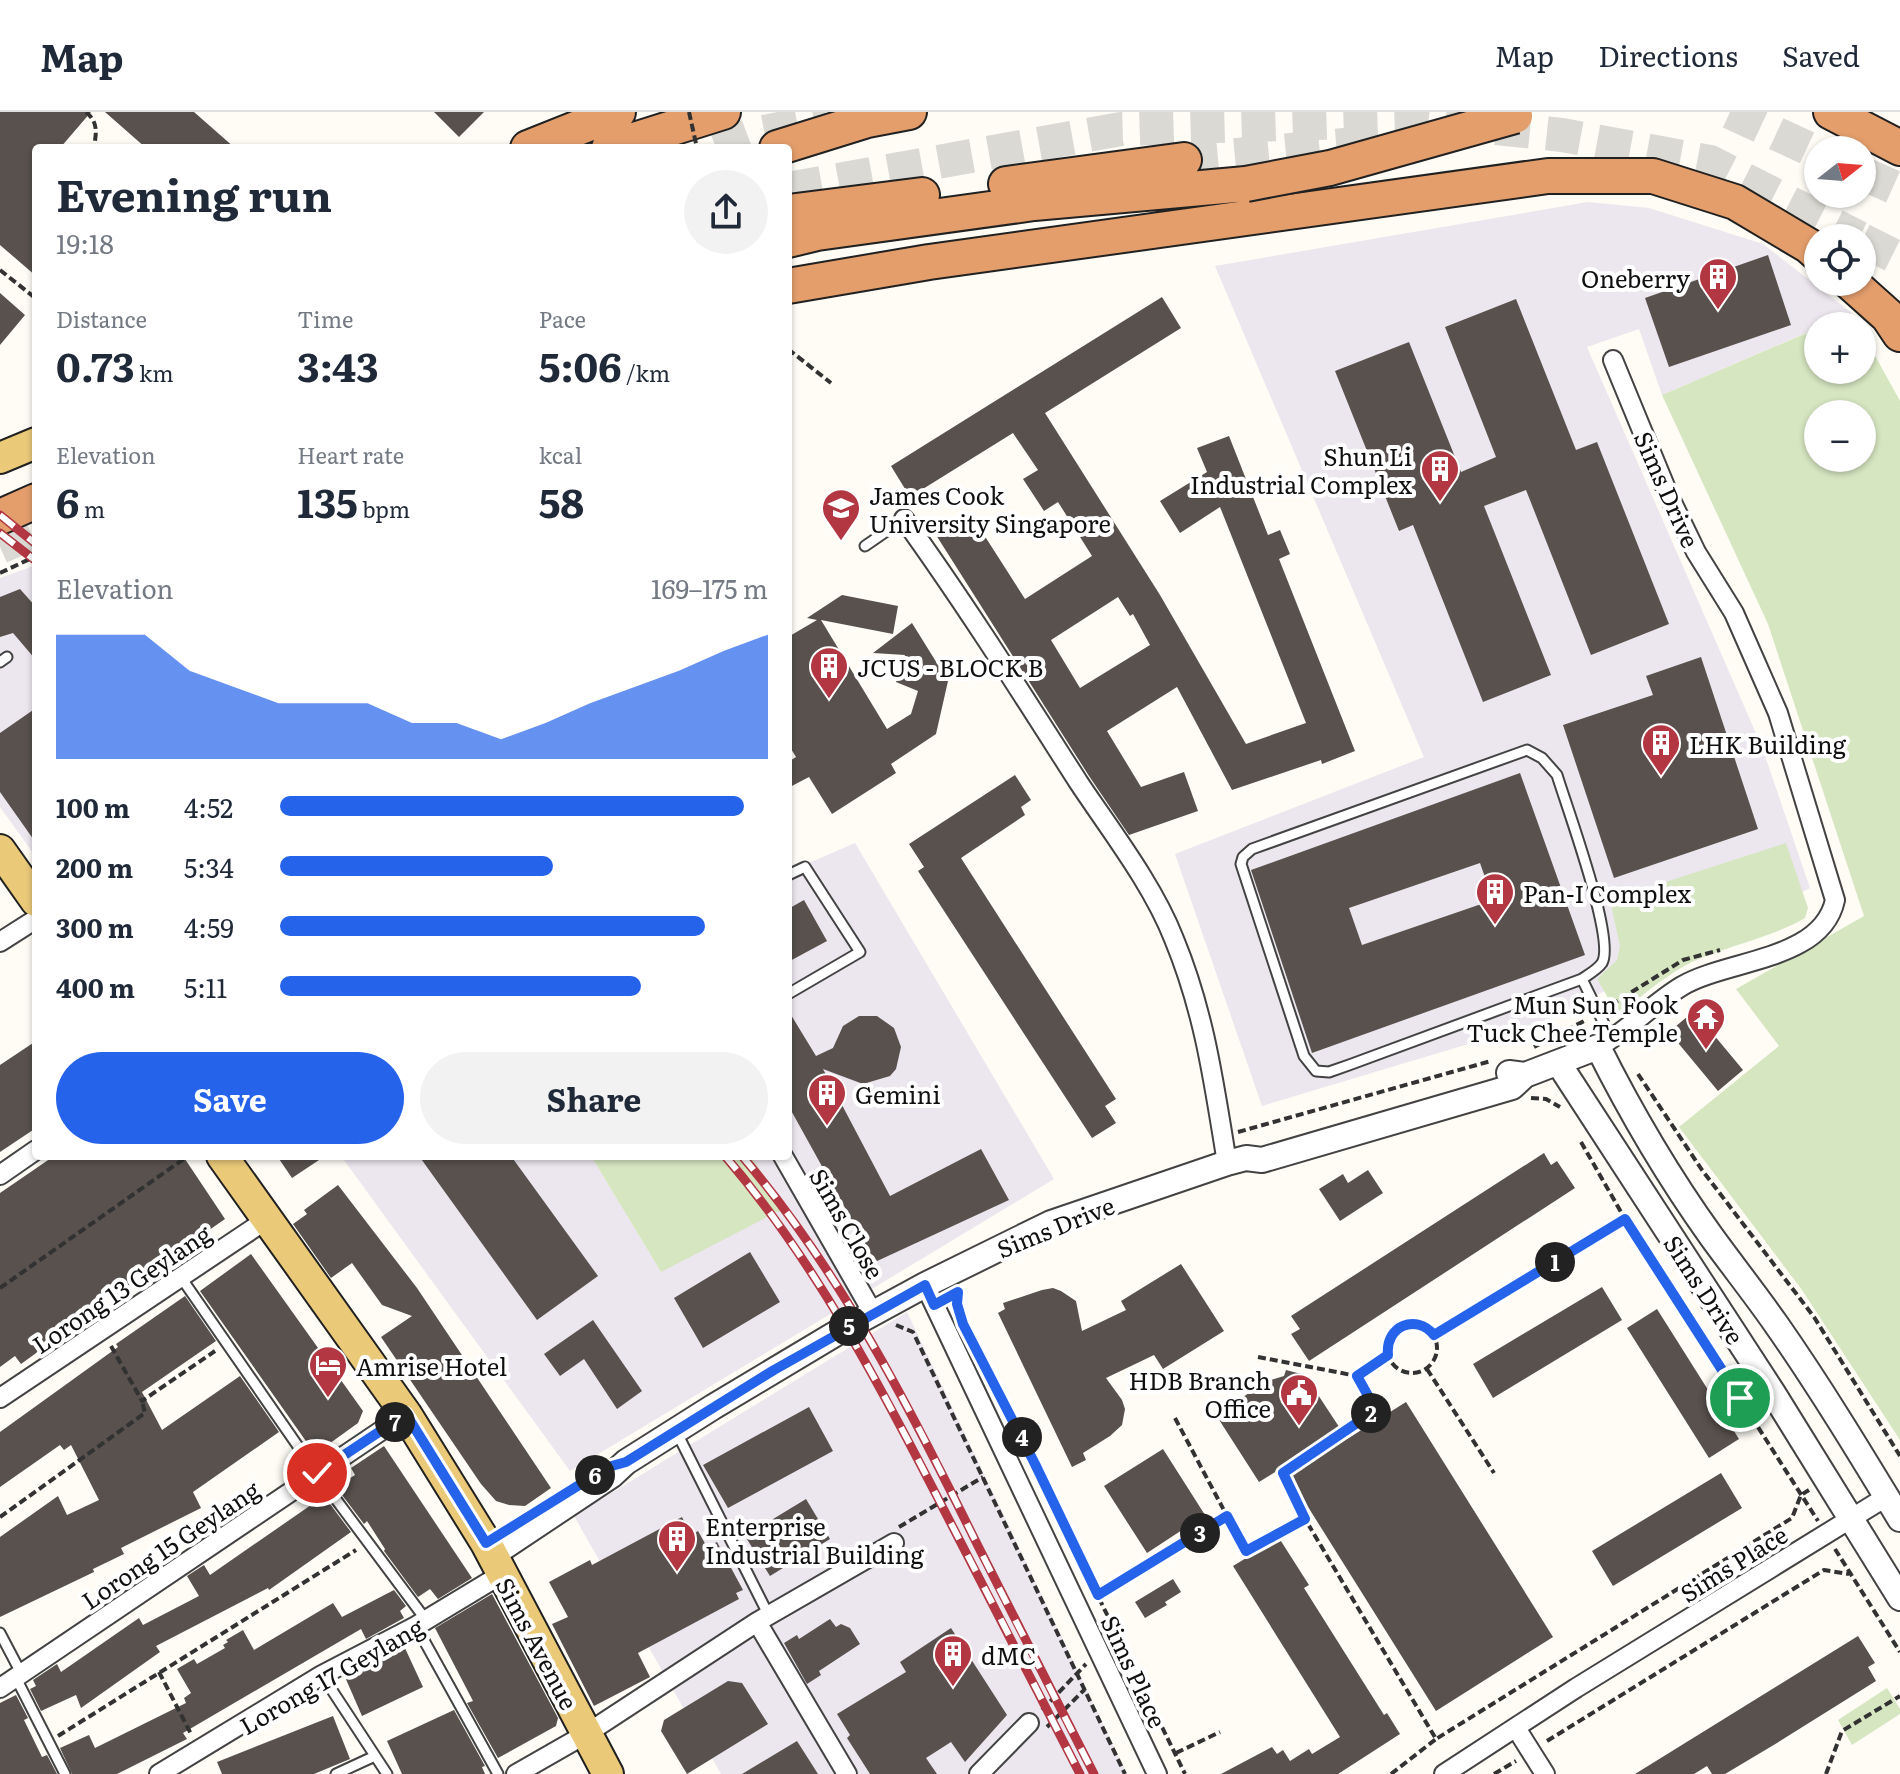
<!DOCTYPE html>
<html lang="en">
<head>
<meta charset="utf-8">
<style>
  body { margin:0; font-family:Literata,serif; background:#f2f2f3; color:#1f2937; height:100vh; display:flex; flex-direction:column; font-size:30px; white-space:nowrap }
  * { box-sizing:border-box; margin:0 }
  p { font-size:26px; color:#747a83 }
  .icon { flex:none; width:44px; height:44px; fill:none; stroke:currentColor; stroke-width:2; stroke-linecap:round; stroke-linejoin:round }
  .map { position:relative; flex:1; overflow:hidden }
  .details { position:absolute; left:32px; top:32px; width:760px; height:1016px; display:flex; flex-direction:column; background:#fff; border-radius:8px; box-shadow:0 2px 6px #0004 }
  .details>* { flex:none }
  .needle { width:52px; rotate:73deg }
  .tools { position:absolute; left:1804px; top:24px; display:grid; gap:16px }
  .tools a { display:grid; place-items:center; width:72px; height:72px; border-radius:50%; background:#fff; box-shadow:0 2px 6px #0004; font-size:40px }
  .pin { position:absolute; display:grid; place-items:center; width:68px; height:68px; color:#fff; margin:-34px; border:4px solid #fff; border-radius:50%; box-shadow:0 2px 8px #0007 }
  .km { position:absolute; width:40px; height:40px; margin:-20px; border-radius:50%; background:#222; color:#fff; font-size:22px; line-height:40px; text-align:center }
  .round { display:grid; place-items:center; flex:none; width:84px; height:84px; border-radius:42px; background:#f2f2f3 }
  .summary { display:flex; align-items:center; justify-content:space-between; height:136px; padding:0 24px }
  h1 { font-size:44px; font-weight:700; line-height:60px }
  .figures { display:grid; grid-template-columns:repeat(3,1fr); gap:12px; height:136px; padding:8px 24px }
  .figures div { display:grid; align-content:center }
  .figures b { font-size:40px; font-weight:700 }
  .figures small { font-size:22px; font-weight:400 }
  .figures p { font-size:22px }
  .chart { height:224px; padding:16px 24px }
  .chart p { display:flex; justify-content:space-between }
  .chart svg { width:100%; height:144px; margin-top:8px; fill:#2563eb; opacity:.7 }
  .button { display:flex; gap:16px; margin-top:auto; padding:16px 24px }
  .button a { flex:1; height:92px; border-radius:48px; background:#2563eb; color:#fff; font-size:32px; font-weight:700; line-height:92px; text-align:center }
  .button a+a { background:#f2f2f3; color:#1f2937 }
  ul { padding:0 24px; list-style:none; font-size:26px }
  li { display:grid; grid-template-columns:128px 96px 1fr; align-items:center; height:60px }
  li i { height:20px; border-radius:10px; background:#2563eb }
  header { display:flex; align-items:center; gap:48px; box-sizing:border-box; height:112px; padding:0 40px; background:#fff; border-bottom:2px solid #e0e1e3 }
  header strong { font-size:38px }
  nav { display:flex; gap:44px; margin-inline-start:auto; font-size:28px }
  .map>svg:first-child { display:block }
</style>
</head>
<body>
<header>
<strong>Map</strong>
<nav><a>Map</a><a>Directions</a><a>Saved</a></nav>
</header>
<div class="map">
<svg width="1900" height="1662" viewBox="0 0 1900 1662">
  <rect width="100%" height="100%" fill="#fefcf5"/>
  <path fill="#ece6ee" d="M1588 90 1649 96 1763 132 1852 201 1662 283 1639 217 1587 235 1762 635 1810 776 1545 909 1262 994 1175 742 1424 645 1215 154Z
    M36 453V745L0 695V466Z
    M855 731 1054 1067 570 1359 341 1044H591L661 1160 732 1044H788V760Z
    M907 1200 1127 1662H721L574 1404Z"/>
  <path fill="#d6e6c1" fill-rule="evenodd" d="M1818 216V258H1862V220L1900 289V1328L1802 1178 1679 1015 1779 934 1736 877 1864 804 1768 512 1662 283ZM1818 302H1862V346H1818Z
    M1786 731 1808 796 1805 806C1774 824 1739 831 1706 844 1673 856 1646 881 1618 903L1597 867 1617 848 1620 834 1610 788Z
    M591 1044H751L785 1096 661 1160Z
    M1887 1576 1900 1597V1602L1852 1633 1838 1608Z"/>
  <path fill="#58514e" fill-rule="evenodd" d="M0 0H91L60 36H36V164L0 133Z
    M105 0H194L235 36H146Z
    M434 0H484L459 25Z
    M1768 143 1791 213 1669 255 1645 186Z
    M0 181 25 203 0 233Z
    M1162 185 1181 216 1045 301 1160 483 1246 632 1306 611 1220 395 1180 421 1160 389 1207 360 1197 336 1229 324 1268 423 1280 418 1290 442 1279 447 1355 639 1322 652 1321 648 1232 678 1177 575 1107 619 1141 675 1184 660 1198 699 1129 723 1089 664 936 423 970 401 1025 487 1092 444 1058 390 1044 399 1023 367 1038 358 1013 321 910 385 891 354ZM1118 485 1130 504 1133 502 1150 533 1080 576 1051 528Z
    M1516 187 1576 338 1597 330 1669 512 1591 543 1526 378 1484 394 1551 563 1483 590 1413 413 1399 419 1335 259 1409 230 1461 360 1496 345 1445 215Z
    M20 477 36 495V548L13 521 0 525V485Z
    M842 483 898 494 893 522 821 508 887 617 911 602 918 579 896 570 905 543 873 541 912 511 948 569 936 622 891 652 896 661 832 702 809 665 788 676V650L796 645 788 632V525L817 508 807 506Z
    M1701 545 1758 717 1614 766 1563 613 1653 583 1646 564Z
    M36 596V731L0 680V621Z
    M1520 661 1585 843 1312 941 1251 758ZM1480 751 1493 788 1362 833 1349 796Z
    M1015 663 1031 688 1021 695 1025 703 961 746 1116 987 1105 994 1116 1011 1092 1026 918 759 924 755 909 732Z
    M804 788 827 829 788 850V797Z
    M788 898 816 944 833 936 843 914 859 904H877L894 916 901 935 896 957 890 964 863 972 823 957 890 1084 981 1037 1009 1088 875 1150 788 993Z
    M1694 899 1743 958 1718 979 1669 920Z
    M36 929V1016L0 1040V953Z
    M1544 1041 1551 1053 1557 1049 1575 1076 1309 1249 1291 1222 1300 1217 1291 1204Z
    M54 1044H183L225 1107 113 1185 109 1180 75 1204 79 1210 21 1252 15 1244 0 1255V1081Z
    M277 1044H325L292 1066Z
    M419 1044H511L598 1164 537 1208Z
    M1368 1058 1383 1081 1340 1109 1319 1077 1343 1062 1348 1071Z
    M338 1073 417 1176 551 1376 525 1394 509 1393 496 1389 481 1372 381 1225 412 1204 382 1193 352 1151 331 1166 293 1112 307 1102 304 1098Z
    M750 1140 780 1190 703 1236 674 1186Z
    M251 1142 363 1299 358 1311 315 1342 200 1179Z
    M1181 1152 1224 1219 1163 1257 1154 1243 1106 1266 1122 1288 1125 1297 1122 1313 1110 1324 1083 1341 1086 1348 1072 1355 998 1201 1005 1197 1003 1191 1042 1178 1053 1176 1061 1179 1076 1189 1082 1219 1126 1198 1121 1189Z
    M1602 1175 1622 1208 1493 1286 1473 1252Z
    M185 1184 216 1229 142 1280 162 1318 240 1264 279 1320 193 1380 201 1396 121 1436 124 1442 93 1457 94 1460 0 1505V1425L58 1384 67 1403 99 1388 71 1333 64 1338 60 1333 0 1375V1320L118 1235 116 1232Z
    M1657 1197 1739 1327 1709 1346 1627 1216Z
    M593 1208 642 1279 617 1297 584 1247 560 1264 544 1242Z
    M1286 1258 1305 1263 1347 1327 1406 1290 1553 1525 1436 1599 1283 1355 1259 1370 1216 1303 1261 1273V1271L1284 1264Z
    M809 1295 833 1339 728 1396 703 1353Z
    M384 1334 472 1466 438 1487 430 1477 418 1485 384 1439 385 1437 367 1409 364 1412 336 1375 355 1363 351 1356Z
    M1163 1337 1205 1403 1147 1441 1104 1374Z
    M1721 1361 1742 1396 1613 1474 1592 1439Z
    M324 1384 351 1420 269 1478 268 1476 156 1534 160 1540 81 1596 76 1583 41 1599 30 1577 36 1574 33 1568 57 1552 61 1560 139 1506 143 1513 199 1484 187 1464 204 1453 210 1463Z
    M806 1387 830 1427 770 1464 745 1424Z
    M682 1405 691 1423 698 1419 707 1435 717 1430 743 1478 736 1481 739 1487 638 1541 650 1565 594 1594 552 1512 568 1505 549 1470 590 1448 592 1453Z
    M1279 1426 1309 1473 1304 1476 1384 1603 1387 1601 1400 1622 1338 1662H1221L1272 1635 1277 1642 1283 1638 1290 1649 1309 1637 1312 1642 1340 1625 1233 1454Z
    M1173 1467 1181 1480 1165 1490 1167 1493 1145 1506 1135 1490Z
    M394 1478 406 1494 400 1499 404 1506 366 1527 361 1517 183 1621 187 1627 117 1662H72L60 1636 89 1623 95 1636 186 1591 184 1586 191 1581 177 1557 194 1547 197 1552 225 1536 223 1533 228 1530 226 1528 243 1518 254 1538 333 1491 342 1505Z
    M492 1482 558 1606 556 1614 498 1646 467 1591 473 1589 435 1516Z
    M830 1507 836 1515 841 1512 850 1516 860 1532 819 1559 821 1563 807 1572 784 1531 797 1523 799 1527Z
    M951 1516 1007 1603 965 1650 951 1630 926 1646 937 1662H870L847 1626 850 1623 837 1602 906 1560 900 1550Z
    M1858 1524 1875 1551 1868 1555 1876 1569 1777 1631 1725 1662H1712L1707 1654 1694 1662H1635Z
    M404 1534 423 1575 362 1604 345 1565Z
    M728 1569 742 1571 768 1612 687 1662 661 1619 664 1608Z
    M16 1583 28 1606 24 1608 42 1645 47 1643 57 1662H0V1591Z
    M454 1598 485 1654 482 1655 485 1662H402L387 1629Z
    M333 1604 350 1647 314 1662H222L217 1650Z
    M797 1629 818 1662H742Z"/>
  <g fill="none" stroke-linecap="round" stroke-linejoin="round">
    <path stroke="#dad9d3" stroke-width="34" stroke-dasharray="34 17" stroke-linecap="butt" d="M1730 0 1818 41
      M716 36 753 22 827 8
      M1184 48 1366 31
      M1862 61 1900 78
      M788 77 1121 17 1419 8 1562 23 1710 50 1859 126
      M1862 128 1900 147
      M0 435 36 419"/>
    <g stroke="#434343" stroke-width="13">
      <path id="service" d="M865 434 904 407
        M0 550 7 545
        M1527 638 1542 646 1557 663C1566 693 1616 828 1602 851 1598 857 1588 863 1582 867L1349 953 1329 960 1316 959 1304 944 1241 752 1243 745 1252 737Z
        M788 763 805 755 860 840 788 882
        M1582 867 1612 928
        M180 1164 320 1366 426 1508
        M677 1321 769 1504
        M416 1514 498 1662
        M0 1521 21 1561
        M322 1563 387 1662
        M16 1566 65 1662
        M336 1662 375 1644"/>
    </g>
    <g stroke="#434343" stroke-width="22">
      <path id="minor" d="M904 407C966 493 1022 582 1079 671 1111 719 1153 773 1174 827 1205 902 1214 972 1227 1051
        M0 830 36 807
        M1598 935C1628 919 1652 892 1682 874 1728 847 1822 849 1835 788L1778 601 1734 501 1696 440 1669 384 1613 248
        M783 1044 873 1201
        M0 1063 36 1038
        M925 1173 1157 1662
        M0 1286 269 1106
        M757 1510 847 1662
        M0 1576 406 1302
        M1516 1616 1545 1662
        M159 1662 322 1563 416 1514 502 1462
        M516 1662 586 1622 757 1510 894 1431
        M979 1662 1029 1611
        M1444 1662 1576 1576 1886 1385"/>
    </g>
    <g stroke="#434343" stroke-width="28">
      <path id="tertiary" d="M1559 952 1773 1281 1900 1486
        M1509 961 1525 963 1598 935C1631 1001 1668 1064 1711 1124 1732 1153 1755 1182 1776 1212 1820 1275 1860 1341 1900 1407
        M492 1443 612 1363 626 1350 713 1295 835 1222 925 1173 1051 1111 1227 1051 1246 1046 1262 1048 1512 975 1525 963"/>
    </g>
    <g stroke="#212121" stroke-width="34">
      <path id="primary" d="M0 346 36 331
        M0 738 36 789
        M222 1044 406 1302 486 1431 608 1662"/>
    </g>
    <g stroke="#212121" stroke-width="38">
      <path id="motorway" d="M1831 0 1900 36
        M528 36 618 0
        M609 36 723 0
        M777 36 867 8 909 0
        M1006 72 1184 48
        M788 100 922 83
        M788 128 817 121 1034 91 1246 72
        M1850 170 1888 204 1900 222
        M788 174 929 150 1548 64H1653L1735 90 1809 134 1818 142
        M0 405 36 389"/>
    </g>
    <path stroke="#323232" stroke-width="4" stroke-dasharray="8 4" stroke-linecap="butt" d="M86 0C99 11 96 21 94 36
      M159 34V36
      M0 158 34 185
      M788 237 831 271
      M0 461 36 444
      M1611 893 1683 848 1720 838
      M1534 935 1586 908
      M1638 962 1702 1058 1814 1205 1900 1344
      M1531 986 1546 987 1560 995
      M1238 1020 1491 949
      M1581 1030 1625 1107 1818 1409
      M0 1176 188 1044
      M1387 1236a25 25 0 1 1 50 0a25 25 0 1 1-50 0Z
      M896 1213 913 1220 1125 1662
      M1434 1223 1625 1107
      M111 1234 142 1289 215 1239
      M1258 1245 1357 1264 1387 1243
      M1427 1257 1494 1361
      M1004 1292 1185 1662
      M1175 1306 1227 1404
      M0 1405 145 1301 142 1289
      M1305 1407 1283 1361 1376 1298 1357 1264
      M899 1415 983 1365
      M1835 1437 1900 1540
      M1098 1483 1227 1404 1246 1439 1305 1407 1436 1627 1792 1406 1801 1383 1809 1378
      M159 1560 191 1622
      M1042 1598 1086 1552
      M1047 1615 1085 1577
      M58 1624 356 1438
      M1547 1629 1824 1458 1849 1462
      M1176 1641 1220 1620
      M1391 1662 1436 1627
      M1494 1662 1516 1649
      M1826 1662 1842 1619 1900 1584"/>
    <use href="#service" stroke="#fff" stroke-width="9"/>
    <use href="#minor" stroke="#fff" stroke-width="18"/>
    <use href="#tertiary" stroke="#fff" stroke-width="24"/>
    <use href="#primary" stroke="#eac979" stroke-width="30"/>
    <use href="#motorway" stroke="#e49e6c" stroke-width="34"/>
    <g stroke="#b23742" stroke-width="9">
      <path id="rail" d="M0 403 36 432
        M0 421 36 449
        M725 1044C815 1149 881 1275 944 1398 990 1486 1035 1574 1080 1662
        M742 1044C841 1160 911 1298 978 1434 1016 1510 1055 1586 1094 1662"/>
    </g>
    <use href="#rail" stroke="#fff" stroke-width="6" stroke-dasharray="18" stroke-linecap="butt"/>
    <g stroke="#212121" stroke-width="38" stroke-linecap="butt">
      <path id="motorway-bridge" d="M1246 72 1330 56 1515 4"/>
    </g>
    <path stroke="#323232" stroke-width="4" stroke-dasharray="8 4" stroke-linecap="butt" d="M689 0 697 36"/>
    <use href="#motorway-bridge" stroke="#e49e6c" stroke-width="34"/>
  </g>
  <g fill="none" stroke-linecap="round" stroke-linejoin="round">
    <g stroke="#fff" stroke-width="16">
      <path id="route" d="M317 1361 406 1302 486 1431 608 1355 626 1350 774 1258 925 1173 934 1193 958 1180 957 1192 963 1212 1035 1352 1098 1483 1227 1404 1246 1439 1305 1407 1283 1361 1376 1298 1357 1264 1388 1243C1385 1214 1416 1201 1434 1223L1625 1107 1740 1286"/>
    </g>
    <use href="#route" stroke="#2563eb" stroke-width="10"/>
  </g>
  <defs>
    <g id="building-pin" transform="scale(2)"><path d="M0 17L-7.5 6A9.5 9.5 0 1 1 7.5 6Z" fill="#b23742" stroke="#fff"/><path d="M-4-6H4V6H1V3H-1V6H-4ZM-2.5-4.3h1.7v1.8h-1.7ZM.8-4.3h1.7v1.8H.8ZM-2.5-1h1.7V.8h-1.7ZM.8-1h1.7V.8H.8Z" fill="#fff"/></g>
    <g id="university-pin" transform="scale(2)"><path d="M0 17L-7.5 6A9.5 9.5 0 1 1 7.5 6Z" fill="#b23742" stroke="#fff"/><path d="M0-5L7-2L0 1L-7-2ZM-4 1L0 2.5L4 1V4Q0 6-4 4Z" fill="#fff"/></g>
    <g id="temple-pin" transform="scale(2)"><path d="M0 17L-7.5 6A9.5 9.5 0 1 1 7.5 6Z" fill="#b23742" stroke="#fff"/><path d="M0-6L5-2H3V0L6.5 2.5H4V6H1.5V3h-3V6H-4V2.5H-6.5L-3 0V-2H-5Z" fill="#fff"/></g>
    <g id="hotel-pin" transform="scale(2)"><path d="M0 17L-7.5 6A9.5 9.5 0 1 1 7.5 6Z" fill="#b23742" stroke="#fff"/><path d="M-6-4.5h1.5V1H6V5H4.5V3h-9V5H-6ZM-4 0a1.8 1.8 0 1 1 3.6 0ZM.5 0V-2.5h3Q6-2.5 6 0Z" fill="#fff"/></g>
    <g id="civic-pin" transform="scale(2)"><path d="M0 17L-7.5 6A9.5 9.5 0 1 1 7.5 6Z" fill="#b23742" stroke="#fff"/><path d="M-.6-6.5H3V-4.5H.6V-3L4-1V1h2V6H-6V1h2V-1L-.6-3ZM-1.2 2.5V6h2.4V2.5Z" fill="#fff"/></g>
  </defs>
  <g fill-rule="evenodd">
    <use href="#building-pin" x="1718" y="165"/>
    <use href="#building-pin" x="1440" y="357"/>
    <use href="#university-pin" x="841" y="396"/>
    <use href="#building-pin" x="829" y="554"/>
    <use href="#building-pin" x="1661" y="631"/>
    <use href="#building-pin" x="1495" y="780"/>
    <use href="#temple-pin" x="1706" y="905"/>
    <use href="#building-pin" x="827" y="981"/>
    <use href="#hotel-pin" x="328" y="1253"/>
    <use href="#civic-pin" x="1299" y="1281"/>
    <use href="#building-pin" x="677" y="1427"/>
    <use href="#building-pin" x="953" y="1542"/>
  </g>
  <g text-anchor="middle" dominant-baseline="central" stroke-width="8" stroke-linejoin="round" paint-order="stroke">
    <g font-size="24" fill="#101010" stroke="#fff" text-anchor="start">
      <text x="1690" y="165" text-anchor="end">Oneberry</text>
      <text x="1412" y="343" text-anchor="end">Shun Li<tspan x="1412" dy="28">Industrial Complex</tspan></text>
      <text x="869" y="382">James Cook<tspan x="869" dy="28">University Singapore</tspan></text>
      <text x="857" y="554">JCUS - BLOCK B</text>
      <text x="1689" y="631">LHK Building</text>
      <text x="1523" y="780">Pan-I Complex</text>
      <text x="1678" y="891" text-anchor="end">Mun Sun Fook<tspan x="1678" dy="28">Tuck Chee Temple</tspan></text>
      <text x="855" y="981">Gemini</text>
      <text x="356" y="1253">Amrise Hotel</text>
      <text x="1271" y="1267" text-anchor="end">HDB Branch<tspan x="1271" dy="28">Office</tspan></text>
      <text x="705" y="1413">Enterprise<tspan x="705" dy="28">Industrial Building</tspan></text>
      <text x="981" y="1542">dMC</text>
    </g>
    <g font-size="24" fill="#101010" stroke="#fff">
      <text transform="translate(1668 377) rotate(66)">Sims Drive</text>
      <text transform="translate(848 1111) rotate(60)">Sims Close</text>
      <text transform="translate(1055 1114) rotate(-22)">Sims Drive</text>
      <text transform="translate(121 1176) rotate(-34)">Lorong 13 Geylang</text>
      <text transform="translate(1705 1177) rotate(57)">Sims Drive</text>
      <text transform="translate(170 1432) rotate(-34)">Lorong 15 Geylang</text>
      <text transform="translate(1733 1451) rotate(-32)">Sims Place</text>
      <text transform="translate(538 1531) rotate(62)">Sims Avenue</text>
      <text transform="translate(1135 1559) rotate(65)">Sims Place</text>
      <text transform="translate(331 1563) rotate(-30)">Lorong 17 Geylang</text>
    </g>
  </g>
</svg>
<div class="tools">
<a><svg class="needle" viewBox="-14 -14 28 28"><path d="M0-13l5 13h-10z" fill="#e53935"/><path d="M0 13l5-13h-10z" fill="#747a83"/></svg></a>
<a><svg class="icon" aria-label="locate" viewBox="0 0 24 24"><circle cx="12" cy="12" r="6"/><path d="M12 2v4M12 18v4M2 12h4M18 12h4"/></svg></a>
<a>+</a>
<a>−</a>
</div>
<div class="pin" style="left:1740px;top:1286px;background:#1e9e55"><svg class="icon" aria-label="arrive" viewBox="0 0 24 24"><path d="M6 21V4h12l-3 4 3 4H6"/></svg></div>
<div class="pin" style="left:317px;top:1361px;background:#d93025"><svg class="icon" aria-label="check" viewBox="0 0 24 24"><path d="M5 12l5 5 9-10"/></svg></div>
<b class="km" style="left:1555px;top:1150px">1</b>
<b class="km" style="left:1371px;top:1301px">2</b>
<b class="km" style="left:1200px;top:1421px">3</b>
<b class="km" style="left:1022px;top:1325px">4</b>
<b class="km" style="left:849px;top:1214px">5</b>
<b class="km" style="left:595px;top:1363px">6</b>
<b class="km" style="left:395px;top:1310px">7</b>
<section class="details">
<div class="summary"><div><h1>Evening run</h1><p>19:18</p></div><a class="round"><svg class="icon" aria-label="share" viewBox="0 0 24 24"><path d="M12 15V3M7 8l5-5 5 5M5 13v7h14v-7"/></svg></a></div>
<div class="figures">
<div><p>Distance</p><b>0.73<small> km</small></b></div>
<div><p>Time</p><b>3:43</b></div>
<div><p>Pace</p><b>5:06<small> /km</small></b></div>
</div>
<div class="figures">
<div><p>Elevation</p><b>6<small> m</small></b></div>
<div><p>Heart rate</p><b>135<small> bpm</small></b></div>
<div><p>kcal</p><b>58</b></div>
</div>
<div class="chart"><p><span>Elevation</span>169–175 m</p>
<svg viewBox="0 0 160 44" preserveAspectRatio="none"><path d="M0 44V6L10 6L20 6L30 17L40 22L50 27L60 27L70 27L80 33L90 33L100 38L110 33L120 27L130 22L140 17L150 11L160 6V44z"/></svg>
</div>
<ul>
<li><b>100 m</b>4:52<i style="width:95%"></i></li>
<li><b>200 m</b>5:34<i style="width:56%"></i></li>
<li><b>300 m</b>4:59<i style="width:87%"></i></li>
<li><b>400 m</b>5:11<i style="width:74%"></i></li>
</ul>
<div class="button"><a>Save</a><a>Share</a></div>
</section>
</div>
</body>
</html>
